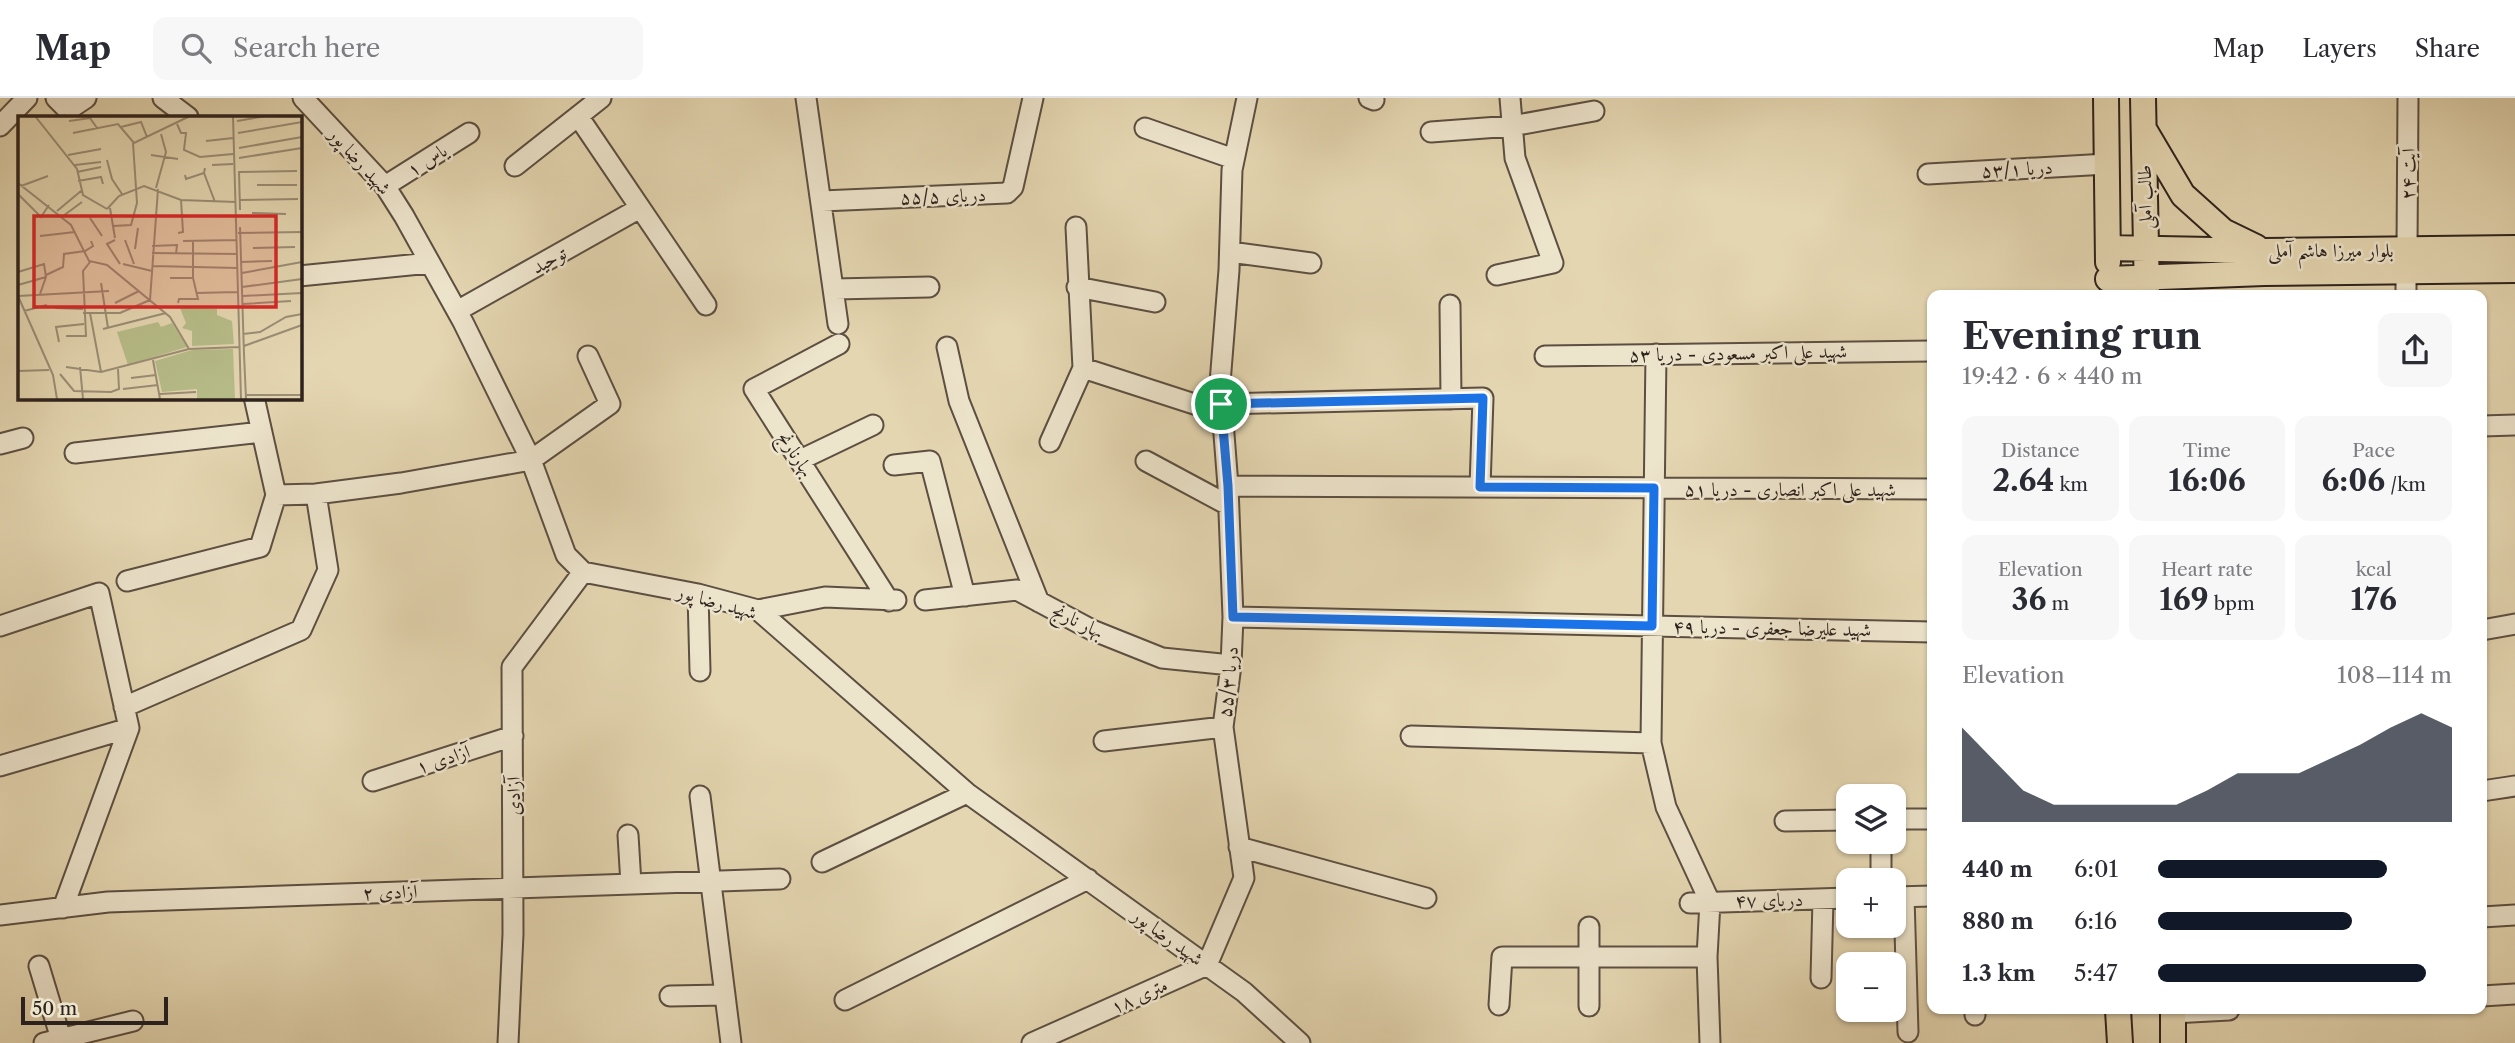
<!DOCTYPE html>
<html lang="en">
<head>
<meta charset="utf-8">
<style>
  body { margin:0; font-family:"Libre Caslon Text",Amiri,serif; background:#f7f7f7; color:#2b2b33; height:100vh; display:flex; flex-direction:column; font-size:26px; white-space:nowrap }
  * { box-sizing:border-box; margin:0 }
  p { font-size:23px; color:#7c7c81 }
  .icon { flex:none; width:38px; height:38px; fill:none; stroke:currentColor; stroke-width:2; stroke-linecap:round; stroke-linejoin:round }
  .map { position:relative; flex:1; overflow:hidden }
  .panel { position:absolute; left:1927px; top:192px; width:560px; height:724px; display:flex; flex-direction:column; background:#fff; border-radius:14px; box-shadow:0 2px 5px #0004 }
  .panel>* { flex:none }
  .fabs { position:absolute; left:1836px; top:686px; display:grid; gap:14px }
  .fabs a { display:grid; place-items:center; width:70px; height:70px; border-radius:14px; background:#fff; box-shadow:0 2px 5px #0004; font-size:35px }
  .scale { position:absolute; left:21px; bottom:18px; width:147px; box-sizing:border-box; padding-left:7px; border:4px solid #2e221d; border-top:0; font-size:19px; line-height:24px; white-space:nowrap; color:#2e221d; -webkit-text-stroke:5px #ede4cc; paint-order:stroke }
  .pin { position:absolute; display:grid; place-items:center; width:60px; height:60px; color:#fff; margin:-30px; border:4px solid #fff; border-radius:50%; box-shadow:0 2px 7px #0007 }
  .round { display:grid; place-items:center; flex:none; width:74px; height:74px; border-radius:14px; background:#f7f7f7 }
  .overview { display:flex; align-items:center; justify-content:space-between; height:119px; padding:0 35px }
  h1 { font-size:38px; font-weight:800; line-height:52px }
  .metrics { display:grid; grid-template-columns:repeat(3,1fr); gap:10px; height:119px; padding:7px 35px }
  .metrics div { display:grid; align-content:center; border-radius:14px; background:#f7f7f7; text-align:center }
  .metrics b { font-size:30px; font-weight:800 }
  .metrics small { font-size:19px; font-weight:400 }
  .metrics p { font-size:19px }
  .chart { height:196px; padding:14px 35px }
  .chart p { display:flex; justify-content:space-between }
  .chart svg { width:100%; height:126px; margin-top:7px; fill:#111827; opacity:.7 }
  ul { padding:0 35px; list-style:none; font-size:23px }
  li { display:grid; grid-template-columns:112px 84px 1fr; align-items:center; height:52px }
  li i { height:18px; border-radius:9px; background:#111827 }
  header { display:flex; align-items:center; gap:42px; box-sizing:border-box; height:98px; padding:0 35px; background:#fff; border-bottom:2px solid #e1e1e2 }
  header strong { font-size:33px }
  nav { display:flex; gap:38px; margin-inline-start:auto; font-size:24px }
  .search { width:490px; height:63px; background:#f7f7f7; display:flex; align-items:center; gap:18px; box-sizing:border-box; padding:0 24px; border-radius:14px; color:#7c7c81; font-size:26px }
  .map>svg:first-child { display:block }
</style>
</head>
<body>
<header>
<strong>Map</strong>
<div class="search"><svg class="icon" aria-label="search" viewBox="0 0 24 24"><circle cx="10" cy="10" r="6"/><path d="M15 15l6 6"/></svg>Search here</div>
<nav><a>Map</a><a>Layers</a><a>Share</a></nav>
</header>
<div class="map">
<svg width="2515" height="945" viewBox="0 0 2515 945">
  <rect width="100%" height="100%" fill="#e4d6b1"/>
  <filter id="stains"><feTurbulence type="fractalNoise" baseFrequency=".00286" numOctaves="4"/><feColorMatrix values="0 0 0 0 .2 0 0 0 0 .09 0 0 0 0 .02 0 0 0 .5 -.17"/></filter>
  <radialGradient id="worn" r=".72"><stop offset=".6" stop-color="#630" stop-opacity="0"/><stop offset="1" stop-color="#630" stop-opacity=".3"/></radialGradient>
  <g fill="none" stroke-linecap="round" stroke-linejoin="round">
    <g stroke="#5c4f42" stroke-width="23">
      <path id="minor" d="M56 0 68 12 86 0
        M163 0 188 19
        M303 0 385 88 404 118 463 224 531 362 566 457 583 474 698 496 758 512 967 695 1244 894 1300 945
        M806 0 838 226
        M1369 0 1374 2
        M578 18 706 207
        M0 28 27 0
        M1145 30 1234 61
        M1431 34 1512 28 1594 13
        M515 68 601 0
        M1928 76 2107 66
        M385 88 469 35
        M822 103 1007 95 1013 89 1033 0
        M2407 151 2408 0
        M1230 154 1311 165
        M2406 174V198
        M1497 177 1553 165 1515 60 1510 0
        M299 178 430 165
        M1077 189 1155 204
        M834 191 929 189
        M1450 207 1451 301
        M457 213 640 110
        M839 246 754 291 889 503
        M947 249 959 303 1039 504
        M1545 258 1932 253
        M1083 270 1222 315
        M254 299 276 397
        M1221 306 1483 300 1480 389
        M2482 328 2515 327
        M1050 344 1083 270 1076 129
        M0 346 23 340
        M75 355 262 334
        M800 362 873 327
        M1146 363 1228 407
        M894 367 930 363 965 498
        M1228 388 1932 391
        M127 483 260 449 276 397 316 396
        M698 496 700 573
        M925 502 1017 492 1092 532 1162 560 1231 567
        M758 512 825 499 896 502
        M1233 519 1932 534
        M0 528 99 495 129 630 63 810
        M2482 532 2515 526
        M124 609 301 532 328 472 316 396 401 385 531 362 610 306 588 258
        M1411 638 1651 645
        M1104 643 1223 629
        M0 668 129 630
        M373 683 513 638
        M2482 693 2515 688
        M700 698 731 945
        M1894 721H1932
        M1785 723 1848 722
        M628 737 631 786
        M1239 749 1426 800
        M822 764 967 695
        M1881 782V744
        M1894 799 1932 798
        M1904 799 1908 934
        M1690 805 1848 800
        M0 817 108 804 780 781
        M2482 819 2515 817
        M1589 829V908
        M1707 859 1710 945
        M39 868 61 941
        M1821 880 1823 801
        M670 898 725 897
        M2482 898 2515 896
        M845 902 1088 781
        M1499 907 1502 859H1707L1710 804 1666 709 1651 645 1656 256
        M1975 912V917
        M2173 915 2229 912
        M44 945 133 923
        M508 945 513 836 512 569 583 474
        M1032 945 1207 867 1244 780 1223 629 1231 567 1233 519 1228 388 1220 285 1229 172 1232 72 1247 0"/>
    </g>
    <g stroke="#2e221d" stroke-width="28">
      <path id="major" d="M2106 0 2108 164
        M2143 0 2147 198
        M2144 31 2183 97 2223 133 2256 149
        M2108 150 2263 153 2515 150
        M2108 181 2264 175 2515 172
        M2118 912 2120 945
        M2173 912V945"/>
    </g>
    <use href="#minor" stroke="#ede4cc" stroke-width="19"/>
    <use href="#major" stroke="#e4d6b1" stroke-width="24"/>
  </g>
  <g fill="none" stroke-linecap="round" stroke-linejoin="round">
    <g stroke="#fff" stroke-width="14">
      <path id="route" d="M1483 300 1480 389 1654 390 1652 528 1233 519 1228 388 1221 306Z"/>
    </g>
    <use href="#route" stroke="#1a73e8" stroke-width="9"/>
  </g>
  <g text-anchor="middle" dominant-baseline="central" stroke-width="5" stroke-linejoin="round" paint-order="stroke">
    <g font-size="19" fill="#2e221d" stroke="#ede4cc">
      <text transform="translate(427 62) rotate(-32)">یاس ۱</text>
      <text transform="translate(360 63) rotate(48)">شهید رضا پور</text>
      <text transform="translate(2017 71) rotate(-3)">دریا ۵۳/۱</text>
      <text transform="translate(2408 76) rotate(-89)">آیت ۲۴</text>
      <text transform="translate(943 98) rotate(-2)">دریای ۵۵/۵</text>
      <text transform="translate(2145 99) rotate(-91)">طالب آملی</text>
      <text x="2331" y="152">بلوار میرزا هاشم آملی</text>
      <text transform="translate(549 162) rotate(-29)">توحید</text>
      <text transform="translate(1738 255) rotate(-1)">شهید علی اکبر مسعودی - دریا ۵۳</text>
      <text transform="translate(796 356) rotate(57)">بهارنارنج</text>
      <text x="1790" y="391">شهید علی اکبر انصاری - دریا ۵۱</text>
      <text transform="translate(717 504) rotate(16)">شهید رضا پور</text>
      <text transform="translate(1078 523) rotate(26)">بهار نارنج</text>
      <text transform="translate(1772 530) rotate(1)">شهید علیرضا جعفری - دریا ۴۹</text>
      <text transform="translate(1228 584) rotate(-84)">دریا ۵۵/۳</text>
      <text transform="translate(443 661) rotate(-18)">آزادی ۱</text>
      <text transform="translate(513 698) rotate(-90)">آزادی</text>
      <text transform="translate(390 794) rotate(-2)">آزادی ۲</text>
      <text transform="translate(1769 802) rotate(-1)">دریای ۴۷</text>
      <text transform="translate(1168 839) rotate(36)">شهید رضا پور</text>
      <text transform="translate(1139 898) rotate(-24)">۱۸ متری</text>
    </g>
  </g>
  <g transform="translate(18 18)">
    <rect width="284" height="284" fill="#e4d6b1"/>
    <path d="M162 192 199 193V199L214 205 216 228 174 230V215L164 212 168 207ZM140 206 143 211 154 207 169 231 110 249 99 216ZM215 233 217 283H179V273L144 276 137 245 174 234Z" fill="#b7bd89"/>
    <path fill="none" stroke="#9b8e76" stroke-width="2" d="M17 0 59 53 65 79 89 93M215 0 223 283M51 5 72 2 79 12M219 5 248 0M159 8 163 17H168L166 34 182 41 215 38M103 11 123 6 129 21M55 17 100 8 116 27 172 0M220 17 284 6M188 25 215 22M221 32 284 21M50 39 83 33M133 39 160 43M221 42 284 32M89 44 94 63 104 78M57 49 83 46M194 49 215 48M221 55 222 94M59 56 83 51M221 56 279 55M186 57 197 86M167 59 168 63 186 57 187 52M60 65 83 61 85 68M0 67 53 109 71 145 89 149 152 201 171 233M239 69H279M3 70 30 60M138 72 148 36 143 18M1 79 23 101 31 89M222 84 280 83M92 92 97 122M89 93 101 80 126 70 163 84 218 86M39 95 63 75M234 97 268 98M45 100 64 86M72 102 84 120M95 110 113 109 119 87 115 27M222 111 226 238M160 117 165 116 163 84M220 117 284 116M22 120 57 116M97 124 89 128 102 148M107 124 116 148M165 125 219 124M134 130 159 129 158 138M235 132 277 131M117 133 120 112M134 137 219 138M223 146 254 145M105 148 134 155M135 150 219 152M0 156 26 148 28 161 22 178M224 157 284 146M28 159 45 151 46 138 67 135 75 130 73 125M152 162H175M83 167 90 212M0 169 28 161M224 171 284 163M179 177 219 176M0 180 35 259 39 283M0 180 91 175M225 180 284 177M97 187 121 175M160 187 161 183H180L175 162V125M225 188 273 185M37 192 65 193M6 195 29 189M65 197H102L132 184 140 73M72 197 83 256M85 213 148 197M225 218 242 216 268 201 284 198M48 220H68L65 155 72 146M41 226 38 211 66 208M226 230 284 209M226 238 228 283M135 244 142 283M48 251 83 256 171 233 222 231M62 251 65 283M0 255 31 254M42 258 56 275 93 276 101 273 100 253M113 262 138 259M105 273 140 269M142 278 178 276M228 279H284"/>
    <path fill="#d62828" fill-opacity="0.15" stroke="#d62828" stroke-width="3.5" d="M16 100H258V191H16Z"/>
    <rect width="284" height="284" fill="none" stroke="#2e221d" stroke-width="3.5"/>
  </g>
  <rect width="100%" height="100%" filter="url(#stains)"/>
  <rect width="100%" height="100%" fill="url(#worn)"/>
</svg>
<div class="fabs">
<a><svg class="icon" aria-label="layers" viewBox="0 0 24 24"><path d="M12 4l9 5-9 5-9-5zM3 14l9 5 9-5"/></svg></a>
<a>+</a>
<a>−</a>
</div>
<div class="scale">50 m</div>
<div class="pin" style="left:1221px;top:306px;background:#1e9e55"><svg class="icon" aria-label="arrive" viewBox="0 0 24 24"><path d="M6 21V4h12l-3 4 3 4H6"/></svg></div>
<section class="panel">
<div class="overview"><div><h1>Evening run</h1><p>19:42 · 6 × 440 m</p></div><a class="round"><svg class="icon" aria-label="share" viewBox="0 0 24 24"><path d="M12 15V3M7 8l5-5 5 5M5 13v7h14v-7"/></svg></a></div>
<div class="metrics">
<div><p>Distance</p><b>2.64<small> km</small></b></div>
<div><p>Time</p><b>16:06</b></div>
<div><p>Pace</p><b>6:06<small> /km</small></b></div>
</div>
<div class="metrics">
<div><p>Elevation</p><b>36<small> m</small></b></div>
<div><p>Heart rate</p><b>169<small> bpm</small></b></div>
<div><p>kcal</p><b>176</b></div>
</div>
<div class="chart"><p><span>Elevation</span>108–114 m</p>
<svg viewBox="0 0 160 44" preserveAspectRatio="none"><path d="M0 44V11L10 22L20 33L30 38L40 38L50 38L60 38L70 38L80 33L90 27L100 27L110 27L120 22L130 17L140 11L150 6L160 11V44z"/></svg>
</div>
<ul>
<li><b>440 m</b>6:01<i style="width:78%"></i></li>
<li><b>880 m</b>6:16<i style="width:66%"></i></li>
<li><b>1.3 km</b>5:47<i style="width:91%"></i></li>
</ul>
</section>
</div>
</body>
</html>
